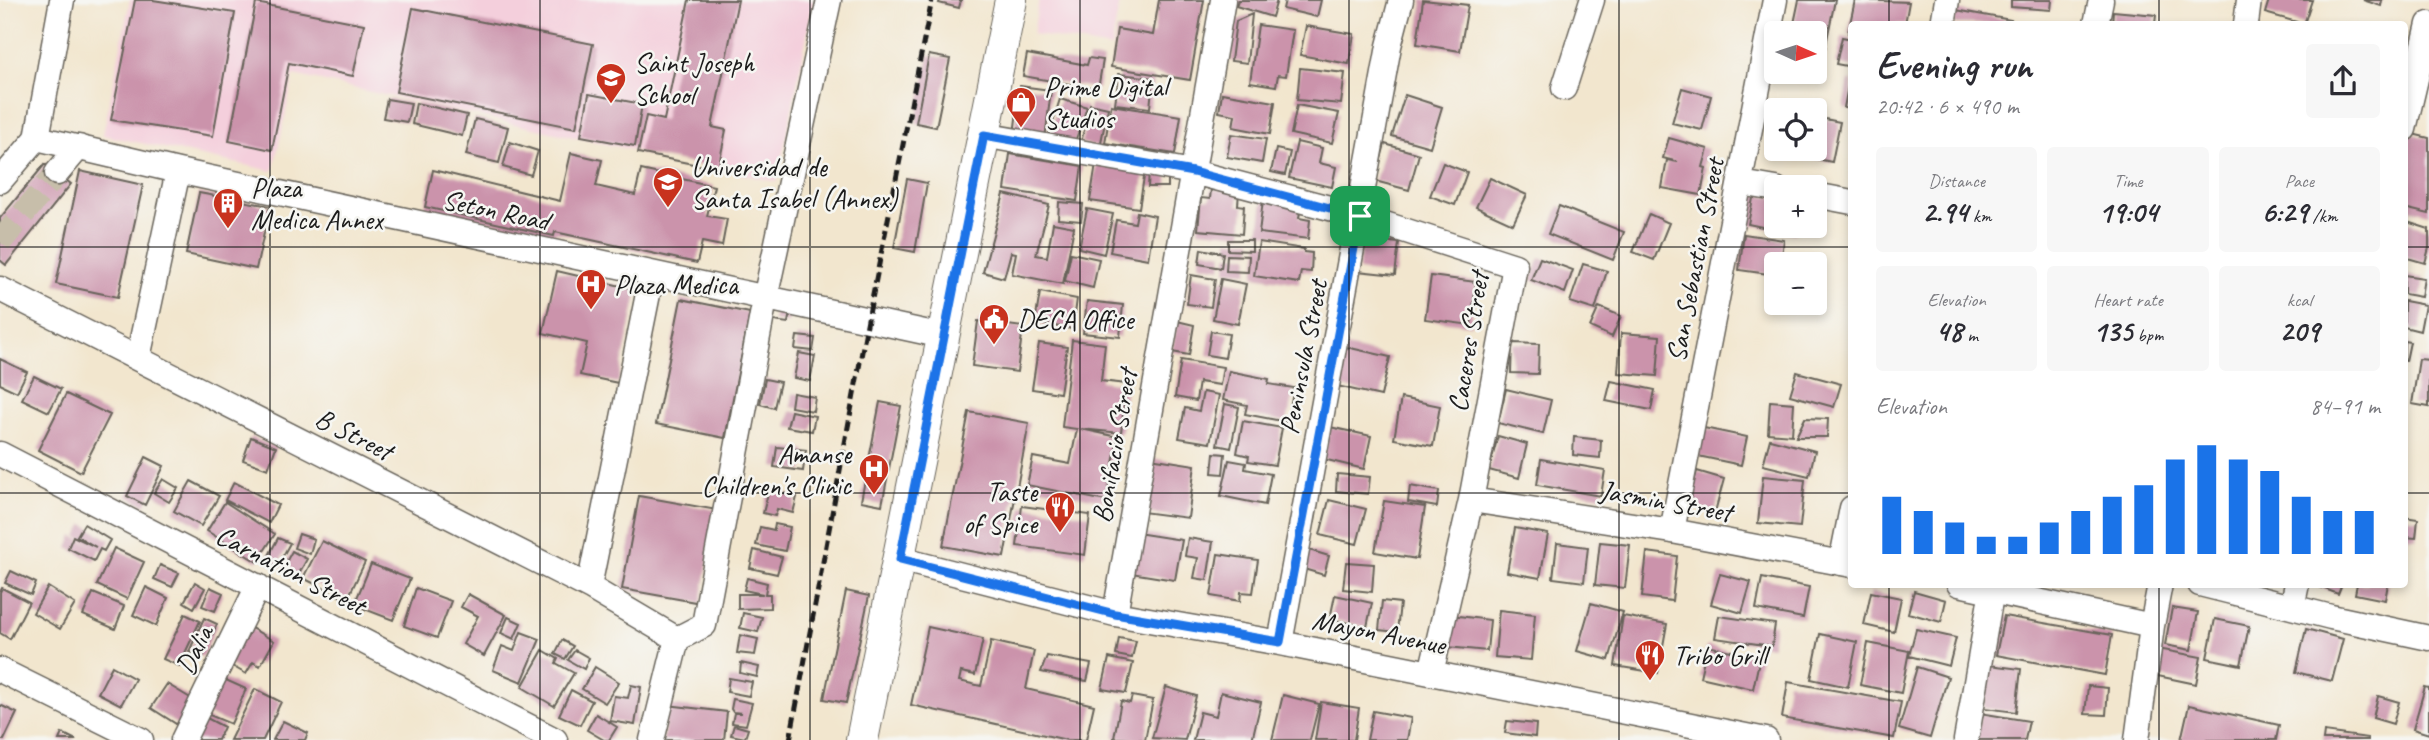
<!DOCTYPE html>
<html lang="en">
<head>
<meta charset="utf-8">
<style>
  body { margin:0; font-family:Caveat,sans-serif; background:#f7f7f7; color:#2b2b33; height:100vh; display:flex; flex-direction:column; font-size:26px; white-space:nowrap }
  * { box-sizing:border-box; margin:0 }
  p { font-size:23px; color:#7c7c81 }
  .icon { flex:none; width:38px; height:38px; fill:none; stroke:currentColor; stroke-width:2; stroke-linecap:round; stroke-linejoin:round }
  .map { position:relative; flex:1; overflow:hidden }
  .side { position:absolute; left:1848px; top:21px; width:560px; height:567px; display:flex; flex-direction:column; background:#fff; border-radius:7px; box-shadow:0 4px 10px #0003 }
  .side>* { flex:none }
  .needle { width:46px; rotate:93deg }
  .tools { position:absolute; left:1764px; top:21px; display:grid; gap:14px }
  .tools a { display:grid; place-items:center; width:63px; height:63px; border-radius:7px; background:#fff; box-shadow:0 4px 10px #0003; font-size:35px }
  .pin { position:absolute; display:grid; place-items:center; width:60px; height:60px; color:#fff; margin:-30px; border-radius:14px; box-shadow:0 4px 10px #0006 }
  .round { display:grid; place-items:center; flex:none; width:74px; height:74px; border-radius:7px; background:#f7f7f7 }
  .headline { display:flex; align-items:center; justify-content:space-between; height:119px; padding:0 28px }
  h1 { font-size:38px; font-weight:700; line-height:52px }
  .metrics { display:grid; grid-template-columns:repeat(3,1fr); gap:10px; height:119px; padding:7px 28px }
  .metrics div { display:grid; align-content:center; border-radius:7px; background:#f7f7f7; text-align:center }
  .metrics b { font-size:30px; font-weight:700 }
  .metrics small { font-size:19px; font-weight:400 }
  .metrics p { font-size:19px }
  .chart { height:196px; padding:14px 28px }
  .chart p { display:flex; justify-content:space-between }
  .chart svg { width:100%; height:126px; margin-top:7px; stroke:#1a73e8; stroke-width:6 }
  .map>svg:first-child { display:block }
</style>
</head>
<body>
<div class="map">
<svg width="2429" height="740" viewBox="0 0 2429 740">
  <rect width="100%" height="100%" fill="#f6f6f2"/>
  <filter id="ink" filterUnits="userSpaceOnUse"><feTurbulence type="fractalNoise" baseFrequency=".0143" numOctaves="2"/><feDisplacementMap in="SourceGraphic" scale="14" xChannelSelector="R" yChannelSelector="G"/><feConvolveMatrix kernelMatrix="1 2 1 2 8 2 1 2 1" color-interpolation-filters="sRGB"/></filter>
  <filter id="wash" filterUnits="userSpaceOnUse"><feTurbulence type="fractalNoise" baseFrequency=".00686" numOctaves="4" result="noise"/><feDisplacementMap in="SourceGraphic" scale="28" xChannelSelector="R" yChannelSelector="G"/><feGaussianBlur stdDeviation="1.57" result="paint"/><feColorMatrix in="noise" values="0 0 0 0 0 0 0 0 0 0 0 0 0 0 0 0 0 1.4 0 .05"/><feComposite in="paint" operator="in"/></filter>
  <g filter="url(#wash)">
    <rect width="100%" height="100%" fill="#f2e6ce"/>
    <path fill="#f4cfdc" d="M130 0H814L777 182 294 75 273 171 103 135Z
      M1039 0H1120L1111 48 1033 34Z"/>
    <g id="blocks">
      <path fill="#cb93ab" d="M135 0H153L235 13 213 136 111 120Z
        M689 0H738L712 127 726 130 718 169 638 153 646 116 664 120Z
        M940 0H961L959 8 939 3Z
        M1159 0H1204L1190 80 1111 67 1117 29 1153 35Z
        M1238 0H1277L1272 17 1236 6Z
        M1285 0H1321L1317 17 1283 9Z
        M1423 0 1468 5 1460 51 1417 44Z
        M1799 0H1835L1822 64 1815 62V33H1792Z
        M1855 0 1909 2 1905 24H1852V34L1848 33Z
        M2011 0H2052L2051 10 2011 7Z
        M2269 0H2312L2304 24 2265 13Z
        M2363 0H2382L2381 6Z
        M256 3 364 24 353 76 289 63 272 150 229 141Z
        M413 8 593 44 576 128 396 92Z
        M1956 10 2011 20 2010 24H1954Z
        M2113 11 2156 15 2155 24H2112Z
        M1252 14 1247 63 1231 61 1236 21Z
        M1258 25 1293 30 1286 76 1278 75 1276 86 1250 82Z
        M1306 26 1354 34 1349 64 1300 55Z
        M1842 37 1852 39V67L1836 64Z
        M1027 54 1087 65 1089 58 1103 60 1098 89 1023 76Z
        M929 55 950 59 936 127 916 123Z
        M1300 68 1345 73 1341 104 1297 100Z
        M1119 74 1153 78 1150 108 1115 104Z
        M1849 81H1852V109L1844 108Z
        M1020 86 1051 90 1045 139 1014 135Z
        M1682 88 1711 96 1702 130 1672 123Z
        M1222 93 1275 102 1270 134 1233 127 1235 115 1219 112Z
        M589 94 642 104 635 146 581 136Z
        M1405 95 1442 107 1430 147 1392 136Z
        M387 99 411 103 407 122 383 118Z
        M1060 99 1087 107 1074 145 1048 137Z
        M416 103 467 115 462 136 412 124Z
        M1090 104 1108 108 1100 147 1081 143Z
        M1111 105 1181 116 1175 154 1105 143Z
        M1297 105 1339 113 1332 143 1291 134Z
        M1815 117 1840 122 1832 162 1777 151V149H1815Z
        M475 119 508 127 499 163 466 155Z
        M2404 132 2429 138V214L2404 208Z
        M1231 134 1266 139 1262 163 1227 157Z
        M1669 138 1708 149 1703 167 1706 168 1701 195 1662 188 1667 160 1678 162 1663 158Z
        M510 142 538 151 531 175 503 167Z
        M1297 142 1322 148 1319 163 1336 167 1332 187 1289 178Z
        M1385 144 1419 154 1409 190 1375 181Z
        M1276 149 1290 152 1285 175 1271 172Z
        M571 153 602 160 596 186 635 195 641 170 714 186 707 216 727 219 722 246 702 242 697 263 555 232 554 236 425 207 433 170 560 201Z
        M1010 154 1082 166 1077 201 1005 190Z
        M1443 163 1467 172 1455 205 1430 196Z
        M45 164 71 184 6 265 0 260V218Z
        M1096 164 1145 171 1139 208 1090 201Z
        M80 171 143 185 118 297 56 284Z
        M1149 171 1168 172V187H1148Z
        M1490 178 1527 195 1513 224 1476 207Z
        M907 179 927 183 915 252 894 248Z
        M1211 189 1239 192 1238 205 1244 206 1242 234 1198 230 1201 198 1210 199Z
        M199 193 270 206 256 269 186 254Z
        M1754 193 1776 198V226H1797L1795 234 1748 224Z
        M1004 194 1049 205 1036 255 1047 257 1053 223 1074 227 1063 284 1012 274 1016 253 1011 252 1004 278 983 272Z
        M1263 200 1301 205 1299 218 1310 220 1308 239 1259 233Z
        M1059 202 1083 204 1081 221 1058 219Z
        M1559 206 1624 232 1613 260 1548 234Z
        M1087 209 1113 214 1104 254 1079 248Z
        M1137 212 1155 216 1148 259 1110 252 1116 220 1135 223Z
        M1649 214 1669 223 1654 260 1633 252Z
        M2404 221 2429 229V248L2425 263 2404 257Z
        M1744 234 1784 240 1781 264H1776V275L1739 270Z
        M1362 239 1399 243 1395 275 1358 271Z
        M1228 240H1252V251L1228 250Z
        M1259 242 1304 249V252L1312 253 1311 272 1301 271 1299 283 1254 276Z
        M1201 249 1223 253 1221 268 1199 264Z
        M1071 253 1099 259 1093 288 1065 281Z
        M1227 255 1249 256 1248 272 1226 271Z
        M1540 258 1573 270 1565 293 1531 280Z
        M1583 264 1607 271 1595 310 1570 302Z
        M557 271 638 290 618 383 580 375 587 343 543 333Z
        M1191 275 1215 279 1211 307 1187 304Z
        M2404 275 2424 278 2421 297 2404 294Z
        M1431 276 1476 282 1471 325 1425 319Z
        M1221 279 1246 284 1238 324 1213 319Z
        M1040 292 1077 299 1073 329 1035 323Z
        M681 299 750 313 725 438 656 424Z
        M1087 301 1123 305 1120 337 1083 333Z
        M2404 301 2425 305 2420 331 2404 327Z
        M1599 307 1621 316 1612 337 1590 327Z
        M775 310 790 312 788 323 773 321Z
        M978 321 1023 327 1017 372 972 366Z
        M1177 321 1194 325 1189 355 1172 352Z
        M1211 331 1229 334 1225 358 1207 355Z
        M1621 333 1660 336 1657 376 1618 373Z
        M797 336 815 338 813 351 795 349Z
        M1072 340 1105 344 1101 381 1126 384 1121 433 1081 429 1118 437 1106 501 1027 485 1033 457 1070 464 1077 429 1062 427Z
        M2404 341 2410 342 2406 361H2404Z
        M1039 343 1067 347 1060 393 1032 389Z
        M1512 343 1539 344 1538 374 1511 373Z
        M1346 347 1390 357 1381 396 1337 386Z
        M799 353 815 356 810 381 794 378Z
        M0 359 27 372 17 392 0 384Z
        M2419 359 2429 360V407L2412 404Z
        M1181 360 1223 367 1220 385 1199 382 1196 401 1175 397Z
        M1229 371 1269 379 1268 384 1294 388 1287 422 1245 414 1247 405 1223 400Z
        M1797 372 1841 384 1834 407 1790 395Z
        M34 376 61 389 49 412 22 399Z
        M765 379 780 382 774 408 760 404Z
        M1611 381 1655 390 1651 410 1606 401Z
        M1506 389 1551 400 1543 434 1498 423Z
        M1203 392 1219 395 1210 443 1179 438 1185 408 1199 411Z
        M793 393 815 397 813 411 791 407Z
        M66 394 110 415 81 472 38 450Z
        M1401 398 1440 406 1433 446 1394 439Z
        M1770 401 1794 403 1792 435 1768 433Z
        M880 402 901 406 882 505 861 501Z
        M1225 404 1239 407 1231 448 1217 445Z
        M791 411 815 416 812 431 787 427Z
        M969 412 1029 423 1004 557 943 546Z
        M1805 418 1828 419 1827 437H1796Z
        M1243 421 1282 428 1275 465 1248 461 1249 456 1237 453Z
        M1330 427 1371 436 1364 469 1323 459Z
        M1704 428 1747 437 1741 465 1698 456Z
        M1498 436 1527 444 1519 478 1489 470Z
        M251 437 276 447 268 469 243 460Z
        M1574 437 1601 440 1600 458 1573 455Z
        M1770 439 1815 451 1809 476 1763 465Z
        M777 447 806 450 803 471 774 467Z
        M1214 453 1225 454 1223 474 1212 473Z
        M146 457 164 466 145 505 127 496Z
        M1150 458 1195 465 1188 518 1142 512Z
        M1541 459 1605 470 1601 496 1537 485Z
        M1229 460 1246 463 1245 469 1271 474 1265 505 1221 496Z
        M1697 471 1724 479 1715 512 1688 504Z
        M1337 474 1370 477 1368 494 1336 491Z
        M1763 476 1805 480 1800 527 1758 523Z
        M163 479 178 488 169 502 154 493Z
        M191 481 219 496 201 526 174 511Z
        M234 482 278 505 269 523 225 500Z
        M1410 486 1439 491 1437 507 1408 502Z
        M769 489 797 497 793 513 777 509 775 516 763 513Z
        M639 496 717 510 701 603 622 589Z
        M1329 500 1366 509 1357 544 1320 535Z
        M1384 501 1425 507 1417 559 1375 552Z
        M225 502 275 534 257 562 207 531Z
        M1022 506 1090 515 1085 555 1017 546Z
        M2404 517 2418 519 2416 538 2404 537Z
        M84 524 110 540 104 551 100 549 94 561 68 548 73 536 96 547 77 536Z
        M775 524 790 527 785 551 756 545 760 527 774 530Z
        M1515 528 1548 534 1540 578 1507 572Z
        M1137 533 1182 540 1175 580 1131 573Z
        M299 534 314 539 310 554 294 548Z
        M278 538 290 543 277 567 266 561Z
        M1188 538 1213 542 1207 580 1194 578 1198 558 1185 556Z
        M322 541 365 562 347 600 303 578Z
        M1600 542 1630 545 1625 588 1595 585Z
        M1557 543 1588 547 1584 582 1553 578Z
        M114 548 144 562 127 599 97 585Z
        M1302 548 1329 556 1324 575 1297 567Z
        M754 550 782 557 777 574 750 568Z
        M292 551 307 559 296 579 281 571Z
        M1647 552 1677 556 1672 601 1642 597Z
        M1218 554 1258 560 1253 593 1241 592 1240 601 1211 596Z
        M1346 562 1374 564 1372 592 1343 589Z
        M371 564 410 579 393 620 354 605Z
        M160 565 179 573 172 587 154 579Z
        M11 571 36 583 31 595 5 583Z
        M1720 574 1751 582 1742 613 1711 604Z
        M747 578 767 583 765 594H770V608L738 609V594H763L744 590Z
        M1762 578 1809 587 1803 618 1756 609Z
        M195 582 205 588 194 608 184 602Z
        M2312 584H2342L2338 594Z
        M2357 584H2388L2385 600 2355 594Z
        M48 587 75 604 60 629 33 613Z
        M146 587 168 598 156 626 133 615Z
        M210 587 223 593 215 611 202 606Z
        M2 588 29 602 10 639 0 633V592Z
        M416 588 451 601 437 638 404 626Z
        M846 591 869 596 846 703 824 699Z
        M1914 591 1946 600 1941 622 1908 613Z
        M1871 592 1901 598 1894 632 1864 625Z
        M93 593 124 606 115 629 83 615Z
        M468 594 506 615 484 656 463 644 478 616 461 607Z
        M1335 595 1372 603 1367 627 1330 619Z
        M1382 601 1400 603 1397 632 1379 630Z
        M1591 603 1623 612 1609 660 1577 651Z
        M2172 608 2198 612 2191 650 2165 645Z
        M1499 610 1535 614 1531 660 1495 657Z
        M743 613 762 617 758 632 740 628Z
        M185 614 200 621 179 666 163 659Z
        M1451 615 1490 620 1487 651 1448 647Z
        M1623 616 1667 624 1658 673 1615 666Z
        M1719 616 1775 624 1772 646 1715 638Z
        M2004 616 2112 635 2105 675 1996 655Z
        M508 617 521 623 514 639 501 633Z
        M204 618 217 624 203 657 189 652Z
        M2215 619 2249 626 2241 665 2207 658Z
        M246 625 274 641 260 666 253 662 246 674 225 662Z
        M928 627 983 639 975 675 961 672 959 681 981 686 991 641 1034 651 1026 689 1094 705 1086 740H1067L911 705Z
        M1916 629 1956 638 1949 666 1909 656Z
        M2306 629 2343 639 2332 681 2296 672Z
        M521 632 540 639 522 682 493 670 502 646 514 651Z
        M1820 634 1857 642 1848 687 1811 679Z
        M740 635 758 639 755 655 737 653Z
        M1119 638 1136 641 1132 658 1116 655Z
        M562 640 573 646 565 659 555 654Z
        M1868 643 1909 651 1901 693 1860 685Z
        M1707 646 1760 657 1753 689 1700 677Z
        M2158 649 2201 657 2196 684 2153 675Z
        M543 650 558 659 556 663 574 673 554 706 522 687Z
        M575 650 589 658 584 669 568 660Z
        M1047 656 1091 664 1087 681 1041 672Z
        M1109 658 1133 663 1126 693 1102 689Z
        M741 663 759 667 757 677 740 673Z
        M1989 665 2021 669 2016 712 1984 708Z
        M112 666 135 679 121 705 98 693Z
        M595 667 619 682 605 703 582 689Z
        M1917 667 1948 677 1930 738 1899 729Z
        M217 676 246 689 231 724 202 712Z
        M729 678 752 682 749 696 727 692Z
        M1788 682 1901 702 1894 738 1782 718Z
        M167 684 197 702 181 727 151 708Z
        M631 685 641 687 635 725 610 721 614 696 628 698Z
        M2088 686 2108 688 2106 715 2085 714Z
        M1166 687 1196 696 1185 740 1152 738Z
        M2425 687 2429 688V734L2413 729Z
        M255 689 281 702 263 740H230Z
        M571 690 592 701 580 725 559 715Z
        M1221 692 1261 702 1252 740H1193L1200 712 1216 716Z
        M1283 695 1319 704 1310 740H1272Z
        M1132 696 1153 700 1145 740 1114 738 1121 701 1130 703Z
        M2378 696 2399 702 2393 724 2373 718Z
        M733 699 752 703 746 725 732 723 734 713H742L733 712 731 709Z
        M1321 702 1359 708 1354 740H1315Z
        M0 705 17 713 4 740H0Z
        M667 705 727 712 724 740H663Z
        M2189 705 2279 725 2276 740H2181Z
        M1373 711 1411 718 1407 740H1367Z
        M1980 713 2029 721 2025 740H1976Z
        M596 714 617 727 609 740H604L587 730Z
        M201 715 224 727 218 740H195Z
        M283 721 308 733 305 740H273Z
        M1507 721 1536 724 1535 737 1505 733Z
        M734 725 748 729 745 738 731 735Z
        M2324 732 2368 738V740H2323Z
        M62 733 76 740H59Z"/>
    </g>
  </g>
  <g filter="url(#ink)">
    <use href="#blocks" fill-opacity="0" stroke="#67635a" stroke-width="2"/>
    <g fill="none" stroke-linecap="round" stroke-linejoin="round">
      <path stroke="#c7beaa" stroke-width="24" stroke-dasharray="24 12" stroke-linecap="butt" d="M0 242 57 173"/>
      <g stroke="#67635a" stroke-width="27">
        <path id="minor" d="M1943 24 1947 0
          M2096 24 2101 0
          M2246 24 2249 0
          M1564 88 1592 0
          M2404 129 2429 24
          M983 135 1193 172 1360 216 1515 266 1471 500 1431 673
          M37 138 178 171 943 336
          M57 173 79 147
          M0 181 37 138 62 0
          M1741 183 1776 189
          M1815 195 1852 202
          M0 289 589 587 677 639
          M138 358 178 171
          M0 454 555 740
          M1471 500 1672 531 1852 565
          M1672 531 1775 0
          M899 559 1115 614 1280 643 1766 740
          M1841 563 1852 508
          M1959 584 2152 626
          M2200 584 2331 617 2429 638
          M589 587 652 274
          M2292 607 2297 584
          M1115 614 1223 0
          M677 639 704 625 765 299 829 0
          M1280 643 1389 46 1401 0
          M0 670 141 740
          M183 740 258 586
          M652 740 677 639
          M1966 740 1993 584
          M2137 740 2152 626 2160 584"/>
      </g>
      <g stroke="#67635a" stroke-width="34">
        <path id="major" d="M862 740 1011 0"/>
      </g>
      <use href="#minor" stroke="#fff" stroke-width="24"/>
      <use href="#major" stroke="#fff" stroke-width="32"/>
      <path stroke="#1c1c1c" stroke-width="5" stroke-dasharray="10 5" stroke-linecap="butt" d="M790 740 868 319 932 0"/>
    </g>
  </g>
  <g fill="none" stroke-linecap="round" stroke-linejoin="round" filter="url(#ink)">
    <g stroke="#fff" stroke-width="14">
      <path id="route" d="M984 135 1193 172 1360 216 1280 642 1115 614 900 559Z"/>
    </g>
    <use href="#route" stroke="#1a73e8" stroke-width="9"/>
  </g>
  <path fill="none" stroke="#1c1c1c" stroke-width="2" stroke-opacity="0.55" d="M270 0V740M540 0V740M810 0V740M1080 0V740M1349 0V740M1619 0V740M1889 0V24M2159 0V24M0 247H1852M2404 247H2429M0 493H1852M2404 493H2429M1889 584V740M2159 584V740"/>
  <defs>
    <g id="school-pin" transform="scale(1.575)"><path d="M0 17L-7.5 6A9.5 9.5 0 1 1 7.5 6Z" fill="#c8321e" stroke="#f6f6f2"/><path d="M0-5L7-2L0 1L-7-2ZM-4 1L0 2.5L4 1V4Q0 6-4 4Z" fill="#fff"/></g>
    <g id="shop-pin" transform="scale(1.575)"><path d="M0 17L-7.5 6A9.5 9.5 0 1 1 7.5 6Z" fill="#c8321e" stroke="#f6f6f2"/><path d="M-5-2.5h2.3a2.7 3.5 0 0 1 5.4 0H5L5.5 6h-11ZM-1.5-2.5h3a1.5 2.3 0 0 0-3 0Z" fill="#fff"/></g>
    <g id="university-pin" transform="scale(1.575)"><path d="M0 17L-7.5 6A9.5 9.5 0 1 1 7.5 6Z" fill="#c8321e" stroke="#f6f6f2"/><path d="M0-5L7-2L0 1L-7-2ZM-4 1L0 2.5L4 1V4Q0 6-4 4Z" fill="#fff"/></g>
    <g id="building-pin" transform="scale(1.575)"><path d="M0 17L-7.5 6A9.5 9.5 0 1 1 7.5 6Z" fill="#c8321e" stroke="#f6f6f2"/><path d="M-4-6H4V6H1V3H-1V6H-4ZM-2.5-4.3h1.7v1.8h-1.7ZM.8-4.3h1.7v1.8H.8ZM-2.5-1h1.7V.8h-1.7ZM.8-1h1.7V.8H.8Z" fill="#fff"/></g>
    <g id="hospital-pin" transform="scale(1.575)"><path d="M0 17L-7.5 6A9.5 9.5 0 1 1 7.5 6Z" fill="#c8321e" stroke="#f6f6f2"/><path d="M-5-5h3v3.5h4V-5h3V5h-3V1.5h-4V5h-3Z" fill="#fff"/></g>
    <g id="civic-pin" transform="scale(1.575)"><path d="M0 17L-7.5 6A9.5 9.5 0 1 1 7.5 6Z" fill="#c8321e" stroke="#f6f6f2"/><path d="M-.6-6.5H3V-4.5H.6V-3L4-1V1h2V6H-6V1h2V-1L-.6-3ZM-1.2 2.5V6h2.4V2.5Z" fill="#fff"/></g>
    <g id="restaurant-pin" transform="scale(1.575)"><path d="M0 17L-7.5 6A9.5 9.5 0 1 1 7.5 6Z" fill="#c8321e" stroke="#f6f6f2"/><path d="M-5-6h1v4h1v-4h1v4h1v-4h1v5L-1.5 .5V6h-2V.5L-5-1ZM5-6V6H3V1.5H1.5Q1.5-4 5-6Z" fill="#fff"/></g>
  </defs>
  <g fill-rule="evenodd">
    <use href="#school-pin" x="611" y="78"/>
    <use href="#shop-pin" x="1021" y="102"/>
    <use href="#university-pin" x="668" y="182"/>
    <use href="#building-pin" x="228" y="203"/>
    <use href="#hospital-pin" x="591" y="284"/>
    <use href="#civic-pin" x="994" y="319"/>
    <use href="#hospital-pin" x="874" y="469"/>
    <use href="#restaurant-pin" x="1060" y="507"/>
    <use href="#restaurant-pin" x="1650" y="655"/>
  </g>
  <g text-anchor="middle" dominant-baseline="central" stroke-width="5" stroke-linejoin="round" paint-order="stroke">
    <g font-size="28" fill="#1c1c1c" stroke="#f6f6f2" text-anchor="start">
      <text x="634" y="62">Saint Joseph<tspan x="634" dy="32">School</tspan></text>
      <text x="1044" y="86">Prime Digital<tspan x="1044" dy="32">Studios</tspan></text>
      <text x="691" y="166">Universidad de<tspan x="691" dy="32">Santa Isabel (Annex)</tspan></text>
      <text x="251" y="187">Plaza<tspan x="251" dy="32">Medica Annex</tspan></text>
      <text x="614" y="284">Plaza Medica</text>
      <text x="1017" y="319">DECA Office</text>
      <text x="851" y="453" text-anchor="end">Amanse<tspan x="851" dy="32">Children's Clinic</tspan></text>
      <text x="1037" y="491" text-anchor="end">Taste<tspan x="1037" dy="32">of Spice</tspan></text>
      <text x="1673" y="655">Tribo Grill</text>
    </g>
    <g font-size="28" fill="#1c1c1c" stroke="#f6f6f2">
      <text transform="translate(496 210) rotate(12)">Seton Road</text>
      <text transform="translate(1695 260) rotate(-79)">San Sebastian Street</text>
      <text transform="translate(1468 342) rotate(-81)">Caceres Street</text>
      <text transform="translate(1303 357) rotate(-79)">Peninsula Street</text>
      <text transform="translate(354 434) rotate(27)">B Street</text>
      <text transform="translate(1114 446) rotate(-80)">Bonifacio Street</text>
      <text transform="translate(1666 501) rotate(10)">Jasmin Street</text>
      <text transform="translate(291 570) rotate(27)">Carnation Street</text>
      <text transform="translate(1379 632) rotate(11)">Mayon Avenue</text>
      <text transform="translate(194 650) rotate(-64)">Dalia</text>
    </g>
  </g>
</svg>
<div class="tools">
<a><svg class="needle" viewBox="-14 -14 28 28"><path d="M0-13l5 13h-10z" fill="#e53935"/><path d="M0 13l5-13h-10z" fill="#7c7c81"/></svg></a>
<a><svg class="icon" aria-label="locate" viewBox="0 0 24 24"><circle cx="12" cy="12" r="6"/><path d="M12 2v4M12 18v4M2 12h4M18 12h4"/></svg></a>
<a>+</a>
<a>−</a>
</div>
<div class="pin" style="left:1360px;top:216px;background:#1e9e55"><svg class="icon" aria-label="arrive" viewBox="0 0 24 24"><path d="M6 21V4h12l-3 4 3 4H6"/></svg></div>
<section class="side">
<div class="headline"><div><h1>Evening run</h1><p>20:42 · 6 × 490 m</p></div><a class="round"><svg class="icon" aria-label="share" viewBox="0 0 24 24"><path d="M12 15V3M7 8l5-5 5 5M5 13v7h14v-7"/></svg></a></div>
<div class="metrics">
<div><p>Distance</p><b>2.94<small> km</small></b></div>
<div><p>Time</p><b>19:04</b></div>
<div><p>Pace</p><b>6:29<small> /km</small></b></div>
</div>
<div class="metrics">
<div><p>Elevation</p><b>48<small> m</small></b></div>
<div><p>Heart rate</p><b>135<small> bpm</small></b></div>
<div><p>kcal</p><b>209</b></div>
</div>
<div class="chart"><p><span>Elevation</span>84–91 m</p>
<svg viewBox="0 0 160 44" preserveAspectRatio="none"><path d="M5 44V24M15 44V29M25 44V33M35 44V38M45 44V38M55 44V33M65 44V29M75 44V24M85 44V20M95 44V11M105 44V6M115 44V11M125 44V15M135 44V24M145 44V29M155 44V29"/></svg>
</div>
</section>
</div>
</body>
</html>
